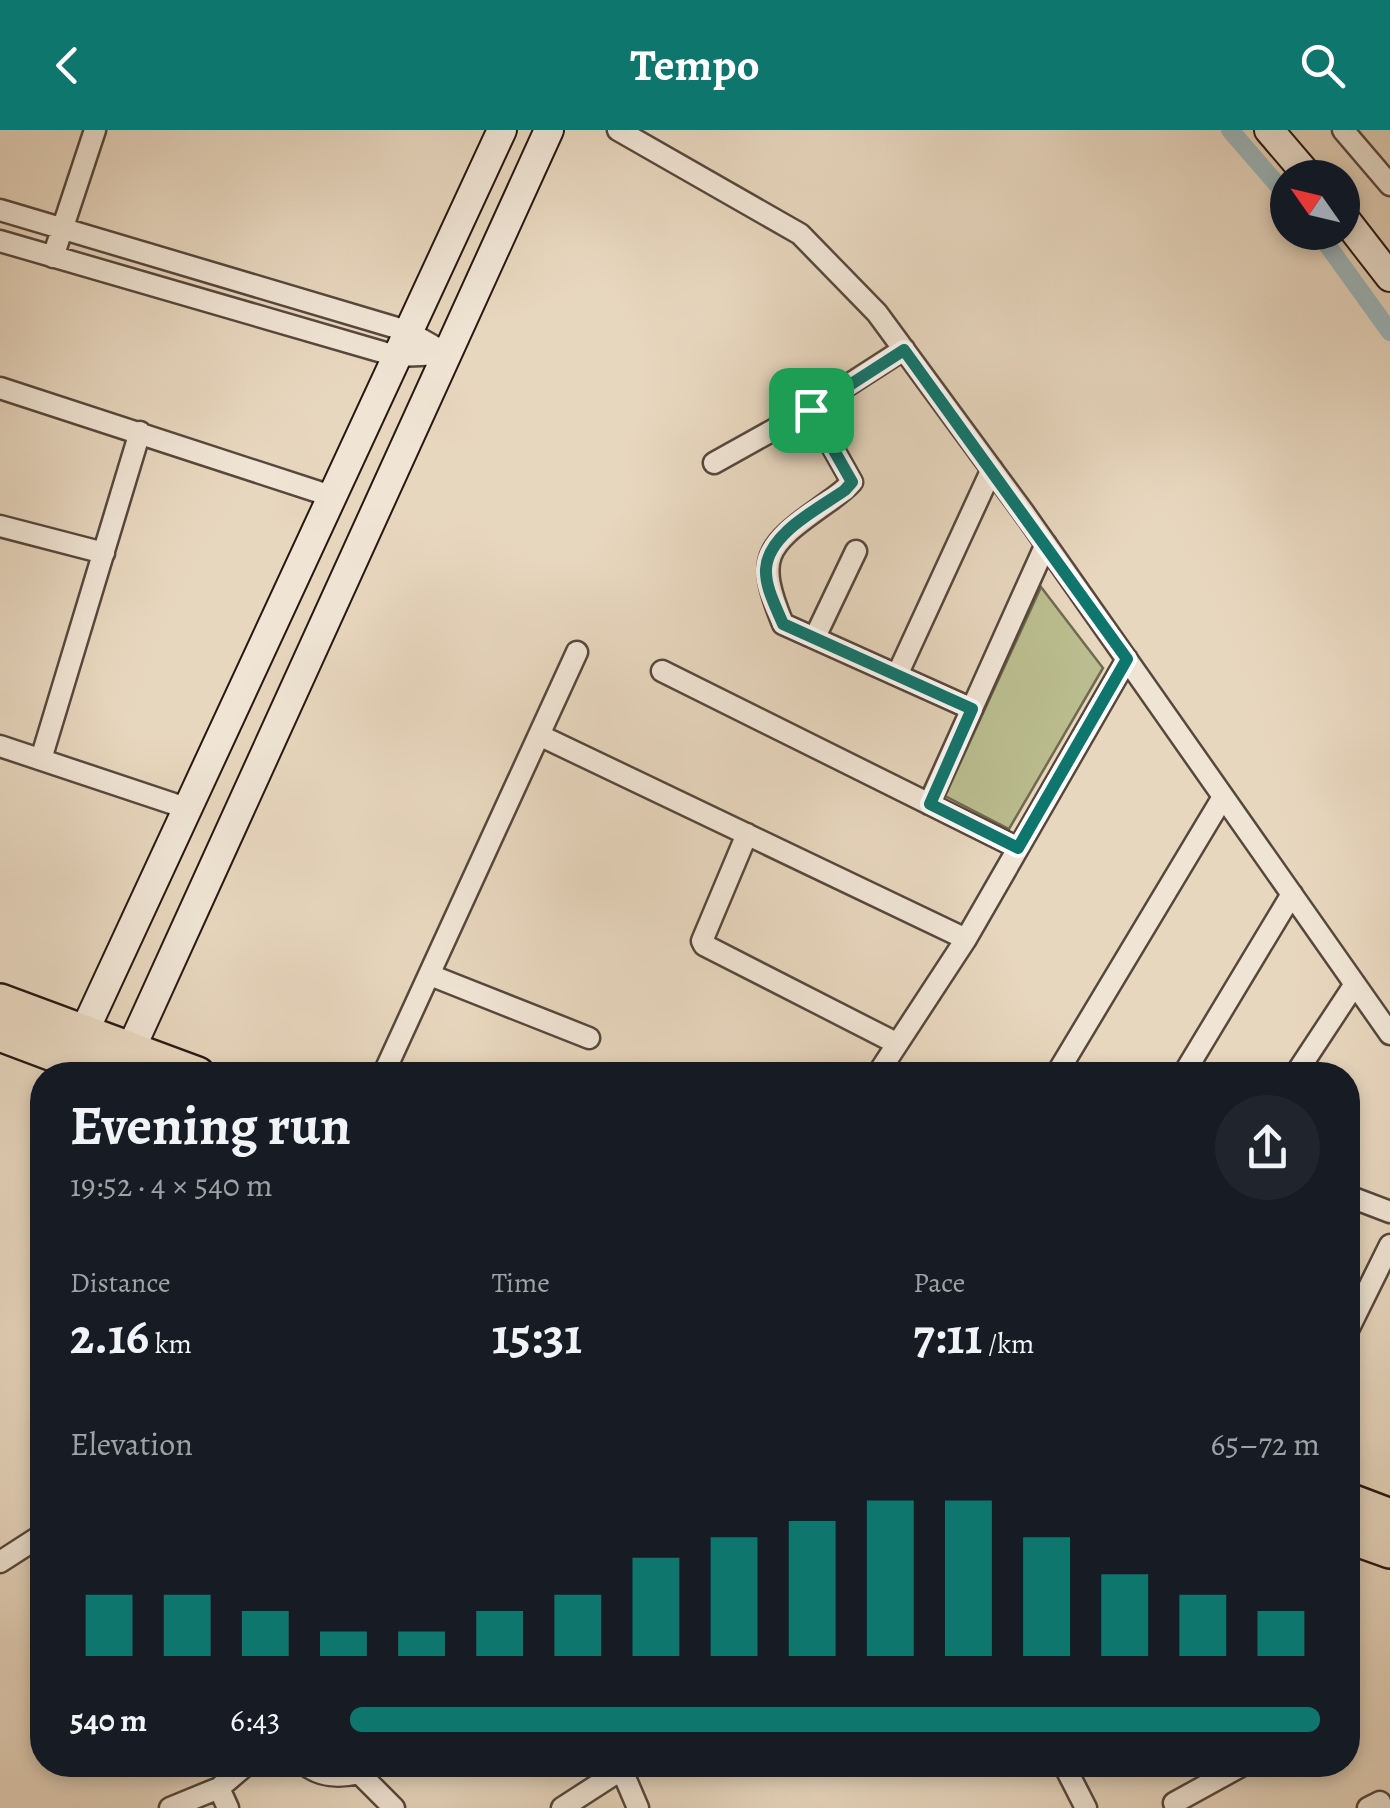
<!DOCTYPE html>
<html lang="en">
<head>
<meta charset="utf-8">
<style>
  body { margin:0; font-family:Alegreya,serif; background:#20242c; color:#f1f3f6; height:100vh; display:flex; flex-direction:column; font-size:38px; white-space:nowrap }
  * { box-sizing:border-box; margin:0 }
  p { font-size:32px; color:#9ea1a6 }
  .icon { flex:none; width:55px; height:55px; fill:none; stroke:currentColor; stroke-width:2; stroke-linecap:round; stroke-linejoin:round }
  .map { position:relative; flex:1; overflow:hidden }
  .side { position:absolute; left:30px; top:932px; width:1330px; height:715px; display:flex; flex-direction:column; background:#171b24; border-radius:40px; box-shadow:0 5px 15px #0003 }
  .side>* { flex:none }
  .needle { width:65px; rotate:304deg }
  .controls { position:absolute; left:1270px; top:30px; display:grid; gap:20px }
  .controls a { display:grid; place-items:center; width:90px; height:90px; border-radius:50%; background:#171b24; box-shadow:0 5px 15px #0003; font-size:50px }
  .pin { position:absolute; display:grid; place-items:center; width:85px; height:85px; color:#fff; margin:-42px; border-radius:20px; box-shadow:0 5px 15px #0006 }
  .round { display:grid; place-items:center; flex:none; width:105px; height:105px; border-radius:52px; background:#20242c }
  .headline { display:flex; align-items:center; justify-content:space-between; height:170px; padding:0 40px }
  h1 { font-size:55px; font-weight:700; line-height:75px }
  .figures { display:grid; grid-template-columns:repeat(3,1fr); gap:15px; height:170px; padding:10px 40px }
  .figures div { display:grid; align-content:center }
  .figures b { font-size:50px; font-weight:700 }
  .figures small { font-size:28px; font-weight:400 }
  .figures p { font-size:28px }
  .chart { height:280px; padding:20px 40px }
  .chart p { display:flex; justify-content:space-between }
  .chart svg { width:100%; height:180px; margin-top:10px; stroke:#0f766e; stroke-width:6 }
  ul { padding:0 40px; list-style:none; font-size:32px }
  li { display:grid; grid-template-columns:160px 120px 1fr; align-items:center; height:75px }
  li i { height:25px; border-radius:12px; background:#0f766e }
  header { display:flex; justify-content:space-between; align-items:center; height:130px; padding:0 40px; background:#0f766e; color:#fff; font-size:45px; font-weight:700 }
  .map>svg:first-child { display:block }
</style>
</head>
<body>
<header><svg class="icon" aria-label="back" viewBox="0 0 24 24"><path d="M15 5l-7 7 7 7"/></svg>Tempo<svg class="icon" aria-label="search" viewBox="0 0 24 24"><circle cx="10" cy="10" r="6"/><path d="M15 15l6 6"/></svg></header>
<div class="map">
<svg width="1390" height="1678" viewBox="0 0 1390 1678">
  <rect width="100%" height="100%" fill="#e8d7bf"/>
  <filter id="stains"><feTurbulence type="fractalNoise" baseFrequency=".002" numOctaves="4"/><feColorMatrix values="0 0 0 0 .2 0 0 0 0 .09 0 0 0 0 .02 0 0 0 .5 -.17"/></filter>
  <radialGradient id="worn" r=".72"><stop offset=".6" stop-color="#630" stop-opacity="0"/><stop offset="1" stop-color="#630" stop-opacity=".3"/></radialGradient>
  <path fill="#babd8f" stroke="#706a50" stroke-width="2.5" d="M1041 457 1103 538 1009 699 945 666Z"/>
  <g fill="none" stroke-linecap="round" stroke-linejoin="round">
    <path stroke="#9cb7bd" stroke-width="18" d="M1230 0 1288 67
      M1318 102 1390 202"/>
    <g stroke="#57483d" stroke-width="25">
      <path id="street" d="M618 0 800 104 877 183 1024 383 1390 904
        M1343 0 1390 55
        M0 80 407 201 447 224
        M0 111 396 226 445 224
        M53 127 95 0
        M0 258 331 366
        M811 279 904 219
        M714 333 811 279 852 352C843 362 832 369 821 377 765 417 756 428 783 494L972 579
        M0 396 104 423
        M815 507 856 421
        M662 541 1018 718
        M898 543 992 339
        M539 605 966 809
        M0 616 186 678
        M41 629 140 302
        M929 674 1046 414
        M747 704 702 811 704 815 896 913
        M430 845 589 908
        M383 945 577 522
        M877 945 966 809 1127 529
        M1056 945 1223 667
        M1183 945 1292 764
        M1295 945 1355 854
        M1348 1066 1390 1082
        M1348 1200 1390 1115
        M0 1432 42 1405
        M306 1635C322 1648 341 1647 359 1643
        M357 1635 359 1643 394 1678
        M1064 1635 1086 1678
        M219 1658 228 1678
        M170 1678 219 1658 246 1635
        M562 1678 616 1643 624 1645 638 1678
        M1177 1678 1174 1673 1243 1635
        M1368 1678 1380 1672 1382 1678"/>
    </g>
    <g stroke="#271812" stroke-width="32">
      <path id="secondary" d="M1269 0 1310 48
        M1342 85 1390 147
        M76 919 502 0
        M123 936 549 0"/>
    </g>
    <g stroke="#271812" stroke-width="40">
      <path id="highway" d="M0 872 197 945
        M0 903 112 945
        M1348 1371 1390 1387
        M1348 1405 1390 1420"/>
    </g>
    <use href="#street" stroke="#f0e5d5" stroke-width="20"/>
    <use href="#secondary" stroke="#f0e5d5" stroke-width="28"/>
    <use href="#highway" stroke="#e8d7bf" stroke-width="35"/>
  </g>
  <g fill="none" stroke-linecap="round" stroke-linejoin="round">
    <g stroke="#fff" stroke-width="20">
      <path id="route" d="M904 220 1127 529 1018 718 930 674 972 579 783 494C776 477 765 457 766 439 768 403 820 378 845 360L852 352 811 280Z"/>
    </g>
    <use href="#route" stroke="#0f766e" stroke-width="12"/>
  </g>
  <rect width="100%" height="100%" filter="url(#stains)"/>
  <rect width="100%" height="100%" fill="url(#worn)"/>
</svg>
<div class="controls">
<a><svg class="needle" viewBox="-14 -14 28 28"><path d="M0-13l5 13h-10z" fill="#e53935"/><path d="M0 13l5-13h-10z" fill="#9ea1a6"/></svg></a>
</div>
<div class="pin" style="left:811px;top:280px;background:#1e9e55"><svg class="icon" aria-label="arrive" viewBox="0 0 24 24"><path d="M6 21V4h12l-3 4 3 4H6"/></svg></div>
<section class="side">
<div class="headline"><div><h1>Evening run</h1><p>19:52 · 4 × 540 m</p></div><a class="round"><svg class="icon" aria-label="share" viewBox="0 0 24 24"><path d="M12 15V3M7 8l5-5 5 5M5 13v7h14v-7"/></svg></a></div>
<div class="figures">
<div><p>Distance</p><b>2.16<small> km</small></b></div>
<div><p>Time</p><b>15:31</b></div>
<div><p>Pace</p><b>7:11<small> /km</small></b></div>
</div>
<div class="chart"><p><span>Elevation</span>65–72 m</p>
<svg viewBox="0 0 160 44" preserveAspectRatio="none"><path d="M5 44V29M15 44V29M25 44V33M35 44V38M45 44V38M55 44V33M65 44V29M75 44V20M85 44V15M95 44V11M105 44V6M115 44V6M125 44V15M135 44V24M145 44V29M155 44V33"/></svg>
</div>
<ul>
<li><b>540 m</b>6:43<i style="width:100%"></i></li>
</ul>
</section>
</div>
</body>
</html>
